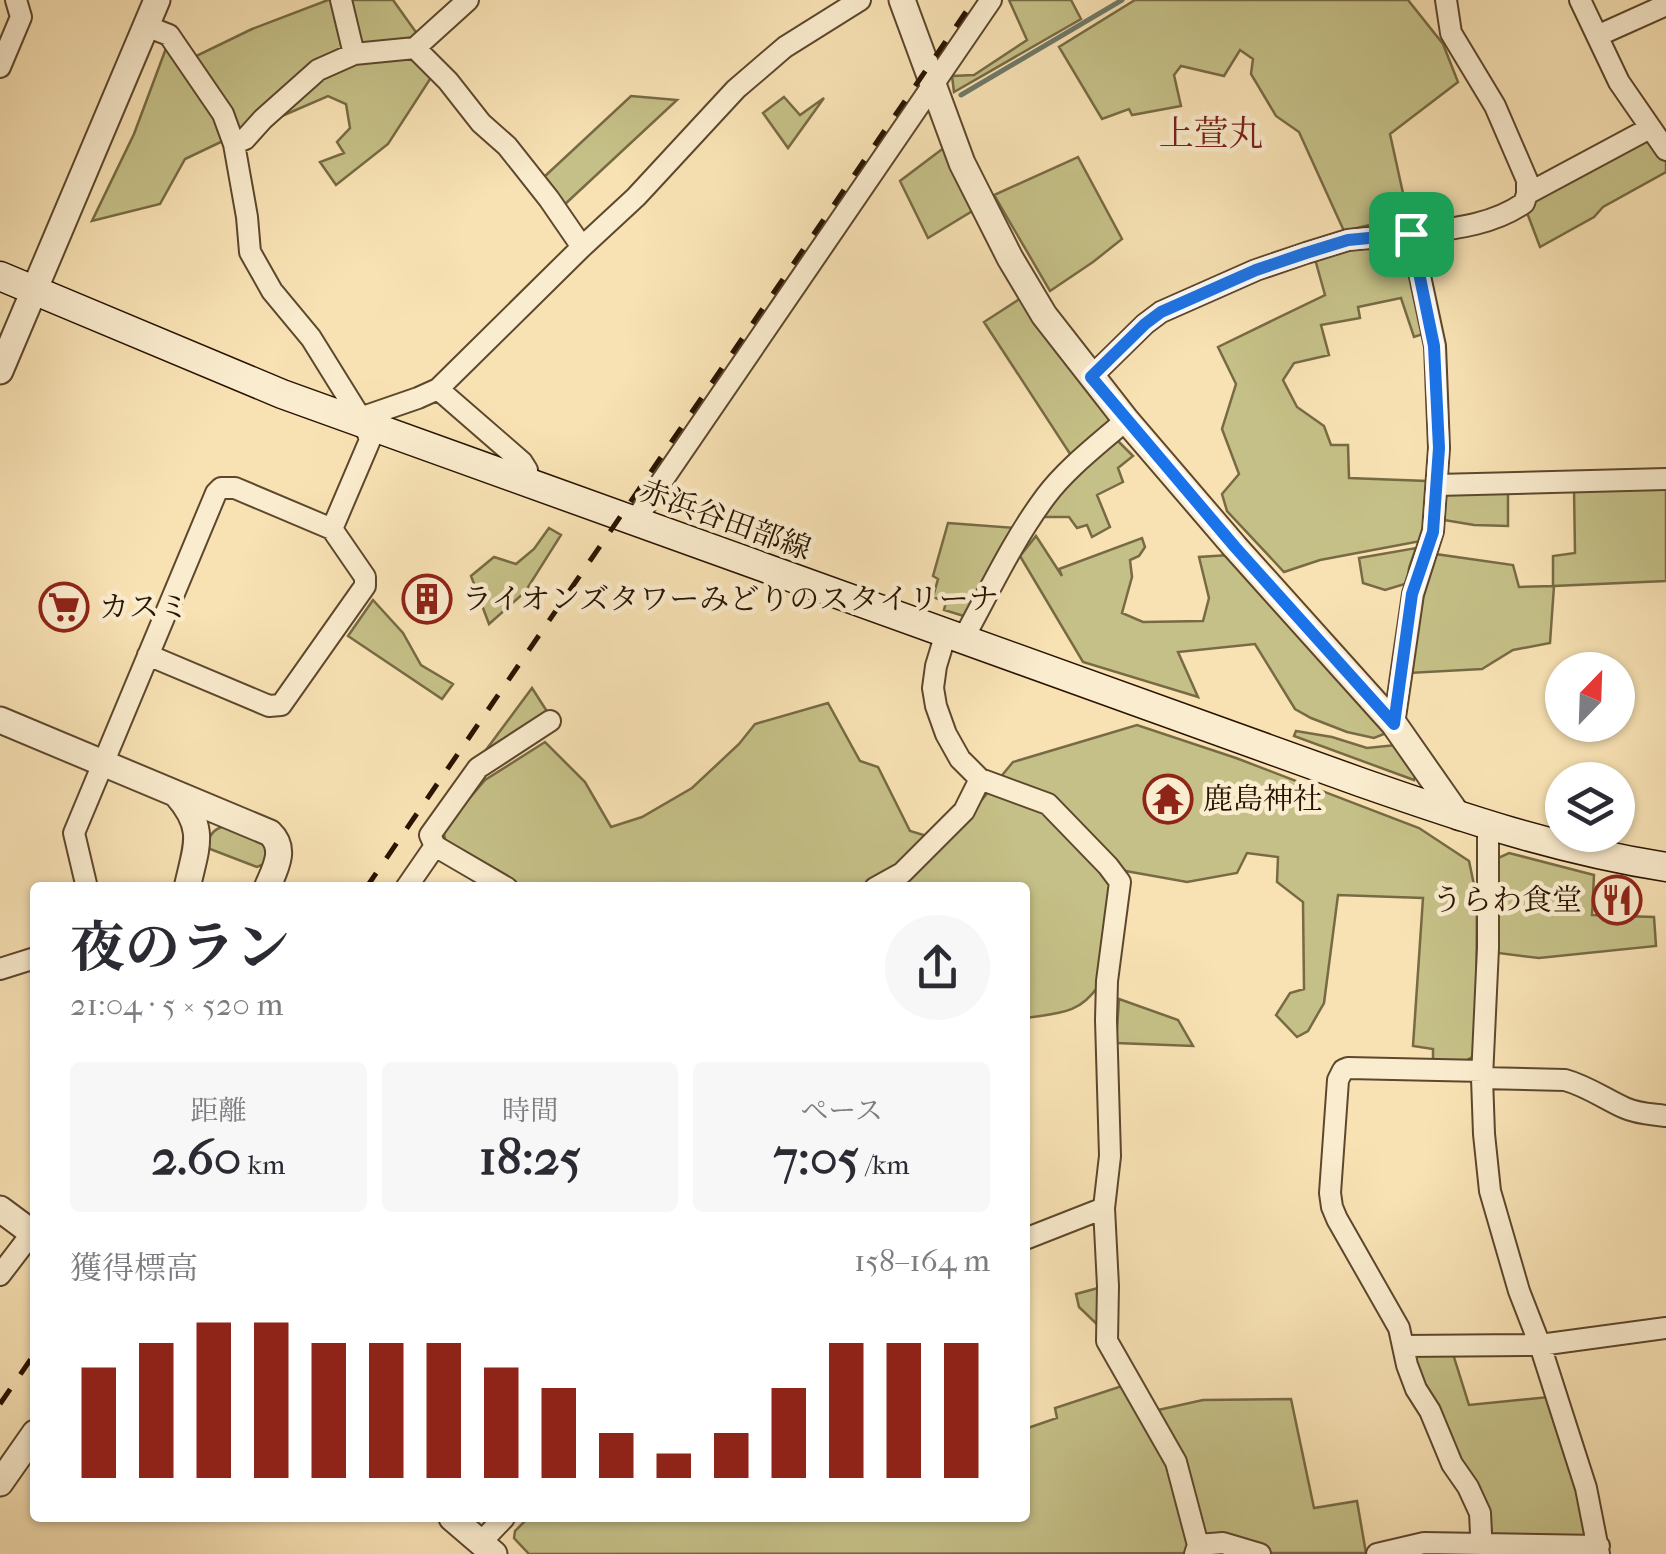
<!DOCTYPE html>
<html lang="ja">
<head>
<meta charset="utf-8">
<style>
  body { margin:0; font-family:"IM FELL French Canon","Noto Serif JP",serif; background:#f7f7f7; color:#2b2b33; height:100vh; display:flex; flex-direction:column; font-size:38px; white-space:nowrap }
  * { box-sizing:border-box; margin:0 }
  p { font-size:32px; color:#7c7c81 }
  .icon { flex:none; width:55px; height:55px; fill:none; stroke:currentColor; stroke-width:2; stroke-linecap:round; stroke-linejoin:round }
  .map { position:relative; flex:1; overflow:hidden }
  .panel { position:absolute; left:30px; top:882px; width:1000px; height:640px; display:flex; flex-direction:column; background:#fff; border-radius:10px; box-shadow:0 2px 8px #0004 }
  .panel>* { flex:none }
  .needle { width:65px; rotate:23deg }
  .tools { position:absolute; left:1545px; top:652px; display:grid; gap:20px }
  .tools a { display:grid; place-items:center; width:90px; height:90px; border-radius:50%; background:#fff; box-shadow:0 2px 8px #0004; font-size:50px }
  .pin { position:absolute; display:grid; place-items:center; width:85px; height:85px; color:#fff; margin:-42px; border-radius:20px; box-shadow:0 5px 15px #0006 }
  .round { display:grid; place-items:center; flex:none; width:105px; height:105px; border-radius:52px; background:#f7f7f7 }
  .summary { display:flex; align-items:center; justify-content:space-between; height:170px; padding:0 40px }
  h1 { font-size:55px; font-weight:700; line-height:75px }
  .metrics { display:grid; grid-template-columns:repeat(3,1fr); gap:15px; height:170px; padding:10px 40px }
  .metrics div { display:grid; align-content:center; border-radius:10px; background:#f7f7f7; text-align:center }
  .metrics b { font-size:50px; font-weight:700 }
  .metrics small { font-size:28px; font-weight:400 }
  .metrics p { font-size:28px }
  .chart { height:280px; padding:20px 40px }
  .chart p { display:flex; justify-content:space-between }
  .chart svg { width:100%; height:180px; margin-top:10px; stroke:#8f2418; stroke-width:6 }
  .map>svg:first-child { display:block }
</style>
</head>
<body>
<div class="map">
<svg width="1666" height="1554" viewBox="0 0 1666 1554">
  <rect width="100%" height="100%" fill="#f8e2b4"/>
  <filter id="stains"><feTurbulence type="fractalNoise" baseFrequency=".002" numOctaves="4"/><feColorMatrix values="0 0 0 0 .2 0 0 0 0 .09 0 0 0 0 .02 0 0 0 .5 -.17"/></filter>
  <radialGradient id="worn" r=".72"><stop offset=".6" stop-color="#630" stop-opacity="0"/><stop offset="1" stop-color="#630" stop-opacity=".3"/></radialGradient>
  <path fill="#c5c087" stroke="#776a44" stroke-width="2.5" d="M328 0H334L343 36 342 48 240 135 192 58 252 29Z
    M351 0H393L418 35 412 41 361 44Z
    M1009 0H1071L1081 19 954 92 952 76 974 75 1027 40Z
    M1135 0H1408L1443 44 1458 82 1390 134 1408 216 1344 231 1299 132 1276 116 1251 74 1253 59 1240 50 1224 76 1181 66 1174 75 1181 106 1132 115 1129 109 1102 119 1059 47Z
    M168 43 221 119 223 141 185 159 160 204 92 221 134 134Z
    M415 56 434 73 388 144 336 185 320 162 344 153 337 142 350 128 346 104 328 96 275 119 321 77 350 62Z
    M631 96 677 100 563 206 544 177Z
    M784 97 800 115 824 98 788 148 763 113Z
    M1650 138 1666 162V172L1603 207 1594 217 1540 247 1526 210 1537 198Z
    M945 147 974 210 928 238 900 181Z
    M1078 157 1122 239 1093 262 1050 291 994 195Z
    M1403 243 1426 333 1414 337 1401 298 1358 307 1360 318 1321 325 1329 355 1294 363 1283 380 1297 407 1324 426 1331 445H1348L1349 478 1427 481V513L1421 541 1320 560 1284 572 1227 511 1222 494 1239 474 1222 429 1236 384 1218 347 1325 295 1315 259 1353 246Z
    M1021 298 1112 418 1074 460 984 322Z
    M1114 437 1133 456 1118 468 1123 482 1097 495 1110 527 1092 537 1087 525 1077 528 1069 517H1041L1065 486Z
    M1666 487V581L1554 586 1550 643 1513 650 1482 669 1409 673 1420 595 1435 554 1513 565 1519 587 1553 586V556L1575 553 1574 488Z
    M1508 492V526L1474 525 1444 520 1446 496 1452 493Z
    M948 523 1016 528 967 617 944 610 946 602 933 597 938 579 933 576Z
    M549 528 561 535 525 592 489 624 471 576 494 557 516 564 534 549Z
    M1036 536 1062 576 1059 569 1142 538 1145 547 1139 556 1130 560 1132 577 1122 613 1143 622 1203 621 1209 598 1199 557 1229 555 1389 732 1374 738 1347 732 1311 718 1295 709 1255 644 1178 652 1198 697 1083 662 1020 556Z
    M1416 548 1409 568 1408 583 1385 590 1363 583 1359 558Z
    M373 600 403 633 421 665 453 684 442 699 348 636Z
    M532 688 548 713 480 758Z
    M828 703 860 761 878 767 910 831 947 842 1013 762 1137 725 1236 758 1419 828 1469 861 1477 899 1476 1055 1465 1061 1433 1062V1049L1413 1046 1423 898 1338 895 1324 1003 1308 1031 1297 1037 1276 1015 1290 993 1304 989 1303 902 1277 882 1278 857 1247 853 1237 873 1187 882 1120 870 1099 985C1079 1015 1058 1013 1025 1018V888L527 887 508 880 446 844 443 829 485 780 545 742 585 782 611 827 642 817 692 788 739 744 755 724Z
    M1296 731 1332 737 1367 748 1396 745 1416 772 1414 780 1294 736Z
    M226 826 262 840 268 847 264 864 257 867 210 849 207 843C211 833 215 828 226 826Z
    M1509 853 1594 875 1592 915 1654 917 1656 946 1539 958 1498 953V858Z
    M1119 999 1178 1020 1193 1046 1116 1043Z
    M1102 1287V1329L1079 1307 1076 1294Z
    M1453 1354 1469 1405 1549 1397 1576 1484 1587 1540 1491 1535 1410 1360 1417 1355Z
    M1122 1386 1140 1414 1203 1400 1291 1399 1314 1508 1357 1501 1366 1553 529 1554 514 1538 515 1531 528 1518H1025V1429L1057 1418 1055 1408Z"/>
  <g fill="none" stroke-linecap="round" stroke-linejoin="round">
    <path stroke="#6f7968" stroke-width="5" d="M961 95 1122 0"/>
    <g stroke="#5d472d" stroke-width="24">
      <path id="minor" d="M341 0 354 54
        M1446 0 1451 33 1495 106 1527 180V194
        M1580 0 1619 82 1666 150
        M146 26 169 35 223 114 234 144 247 217 250 252 272 291 311 338 365 425 370 440 332 529
        M1597 36 1666 5
        M415 48 448 81 481 123 507 146 549 199 582 247
        M0 67 21 17 16 0
        M234 144 245 139 263 119 318 70 354 54 415 48 468 0
        M1411 234C1450 229 1491 226 1524 203L1527 194 1650 128
        M1091 377 1145 324 1161 312 1256 270 1306 253 1348 240 1411 234 1435 346 1439 448 1433 531 1413 594 1394 724
        M438 389 522 462 527 470 523 481
        M360 418 418 398 438 389 582 247 636 197 736 89 785 47 860 0
        M1437 485 1666 479
        M634 522 991 0
        M946 633 936 666 933 688 936 706 946 734 960 759 980 779 1048 804 1108 866 1120 882 1107 981 1106 1020 1110 1156 1104 1208 1108 1286 1107 1341 1176 1462 1198 1545 1195 1554
        M963 639C989 592 1013 540 1046 496 1068 467 1099 444 1126 420
        M1488 826V948L1482 1078 1484 1134 1490 1191 1519 1291 1540 1345 1586 1488 1599 1554
        M87 888 74 833 216 493 221 488H235L332 529 365 577V586L281 705 269 706 148 655
        M406 888 435 846
        M507 888 435 846 430 835 478 768 550 721
        M875 888 902 873 964 811 980 779
        M0 969 35 958
        M1482 1078 1565 1080C1587 1086 1605 1099 1625 1108 1638 1114 1652 1114 1666 1116
        M1025 1239 1104 1208
        M0 1275 32 1233
        M1403 1346 1540 1345 1666 1328
        M481 1542 504 1518
        M1198 1545 1223 1543 1260 1554
        M1377 1554 1424 1543 1599 1546
        M1482 1554 1480 1513 1468 1487 1452 1464 1430 1411 1416 1389 1407 1365 1399 1328 1337 1219 1332 1207 1330 1193 1338 1080 1343 1070 1348 1068 1483 1071"/>
    </g>
    <g stroke="#5d472d" stroke-width="29">
      <path id="tertiary" d="M902 0 962 163 1010 258 1044 315 1126 420 1235 547 1394 724 1459 817
        M0 371 157 0
        M0 720 270 833C287 849 275 869 267 888
        M177 795C207 829 196 847 187 888
        M0 1209 35 1235
        M0 1483 35 1433
        M452 1518 494 1554"/>
    </g>
    <g stroke="#291300" stroke-width="31">
      <path id="secondary" d="M0 276 282 394 1360 782C1463 818 1558 850 1666 867"/>
    </g>
    <use href="#minor" stroke="#faecce" stroke-width="20"/>
    <use href="#tertiary" stroke="#faecce" stroke-width="25"/>
    <use href="#secondary" stroke="#faecce" stroke-width="28"/>
    <path stroke="#291300" stroke-width="5" stroke-dasharray="18 18" stroke-linecap="butt" d="M366 888 974 0
      M0 1404 35 1353"/>
  </g>
  <g fill="none" stroke-linecap="round" stroke-linejoin="round">
    <g stroke="#fff" stroke-width="20">
      <path id="route" d="M1411 234 1434 346 1439 448 1433 532 1412 594 1394 724 1235 547 1091 377 1145 324 1161 312 1256 270 1306 253 1348 240Z"/>
    </g>
    <use href="#route" stroke="#1a73e8" stroke-width="12"/>
  </g>
  <defs>
    <g id="building-ring" transform="scale(2.5)"><circle r="9.5" fill="#faecce" stroke="#8f2418" stroke-width="1.5"/><path d="M-4-6H4V6H1V3H-1V6H-4ZM-2.5-4.3h1.7v1.8h-1.7ZM.8-4.3h1.7v1.8H.8ZM-2.5-1h1.7V.8h-1.7ZM.8-1h1.7V.8H.8Z" fill="#8f2418"/></g>
    <g id="supermarket-ring" transform="scale(2.5)"><circle r="9.5" fill="#faecce" stroke="#8f2418" stroke-width="1.5"/><path d="M-6-5.5h2.5l.6 2H6L4.5 2H-2.5L-4.4-4H-6ZM-1.5 3.2a1.3 1.3 0 1 0 .1 0ZM3 3.2a1.3 1.3 0 1 0 .1 0Z" fill="#8f2418"/></g>
    <g id="temple-ring" transform="scale(2.5)"><circle r="9.5" fill="#faecce" stroke="#8f2418" stroke-width="1.5"/><path d="M0-6L5-2H3V0L6.5 2.5H4V6H1.5V3h-3V6H-4V2.5H-6.5L-3 0V-2H-5Z" fill="#8f2418"/></g>
    <g id="restaurant-ring" transform="scale(2.5)"><circle r="9.5" fill="#faecce" stroke="#8f2418" stroke-width="1.5"/><path d="M-5-6h1v4h1v-4h1v4h1v-4h1v5L-1.5 .5V6h-2V.5L-5-1ZM5-6V6H3V1.5H1.5Q1.5-4 5-6Z" fill="#8f2418"/></g>
  </defs>
  <g fill-rule="evenodd">
    <use href="#building-ring" x="427" y="599"/>
    <use href="#supermarket-ring" x="64" y="607"/>
    <use href="#temple-ring" x="1168" y="799"/>
    <use href="#restaurant-ring" x="1617" y="900"/>
  </g>
  <g text-anchor="middle" dominant-baseline="central" stroke-width="9" stroke-linejoin="round" paint-order="stroke">
    <g font-size="30" fill="#291300" stroke="#faecce">
      <text transform="translate(725 520) rotate(20)">赤浜谷田部線</text>
    </g>
    <g font-size="30" fill="#291300" stroke="#faecce" text-anchor="start">
      <text x="462" y="599">ライオンズタワーみどりのスタイリーナ</text>
      <text x="99" y="607">カスミ</text>
      <text x="1203" y="799">鹿島神社</text>
      <text x="1582" y="900" text-anchor="end">うらわ食堂</text>
    </g>
    <g font-size="35" fill="#7a1f14" stroke="#faecce">
      <text x="1211" y="133">上萱丸</text>
    </g>
  </g>
  <rect width="100%" height="100%" filter="url(#stains)"/>
  <rect width="100%" height="100%" fill="url(#worn)"/>
</svg>
<div class="tools">
<a><svg class="needle" viewBox="-14 -14 28 28"><path d="M0-13l5 13h-10z" fill="#e53935"/><path d="M0 13l5-13h-10z" fill="#7c7c81"/></svg></a>
<a><svg class="icon" aria-label="layers" viewBox="0 0 24 24"><path d="M12 4l9 5-9 5-9-5zM3 14l9 5 9-5"/></svg></a>
</div>
<div class="pin" style="left:1411px;top:234px;background:#1e9e55"><svg class="icon" aria-label="arrive" viewBox="0 0 24 24"><path d="M6 21V4h12l-3 4 3 4H6"/></svg></div>
<section class="panel">
<div class="summary"><div><h1>夜のラン</h1><p>21:04 · 5 × 520 m</p></div><a class="round"><svg class="icon" aria-label="share" viewBox="0 0 24 24"><path d="M12 15V3M7 8l5-5 5 5M5 13v7h14v-7"/></svg></a></div>
<div class="metrics">
<div><p>距離</p><b>2.60<small> km</small></b></div>
<div><p>時間</p><b>18:25</b></div>
<div><p>ペース</p><b>7:05<small> /km</small></b></div>
</div>
<div class="chart"><p><span>獲得標高</span>158–164 m</p>
<svg viewBox="0 0 160 44" preserveAspectRatio="none"><path d="M5 44V17M15 44V11M25 44V6M35 44V6M45 44V11M55 44V11M65 44V11M75 44V17M85 44V22M95 44V33M105 44V38M115 44V33M125 44V22M135 44V11M145 44V11M155 44V11"/></svg>
</div>
</section>
</div>
</body>
</html>
